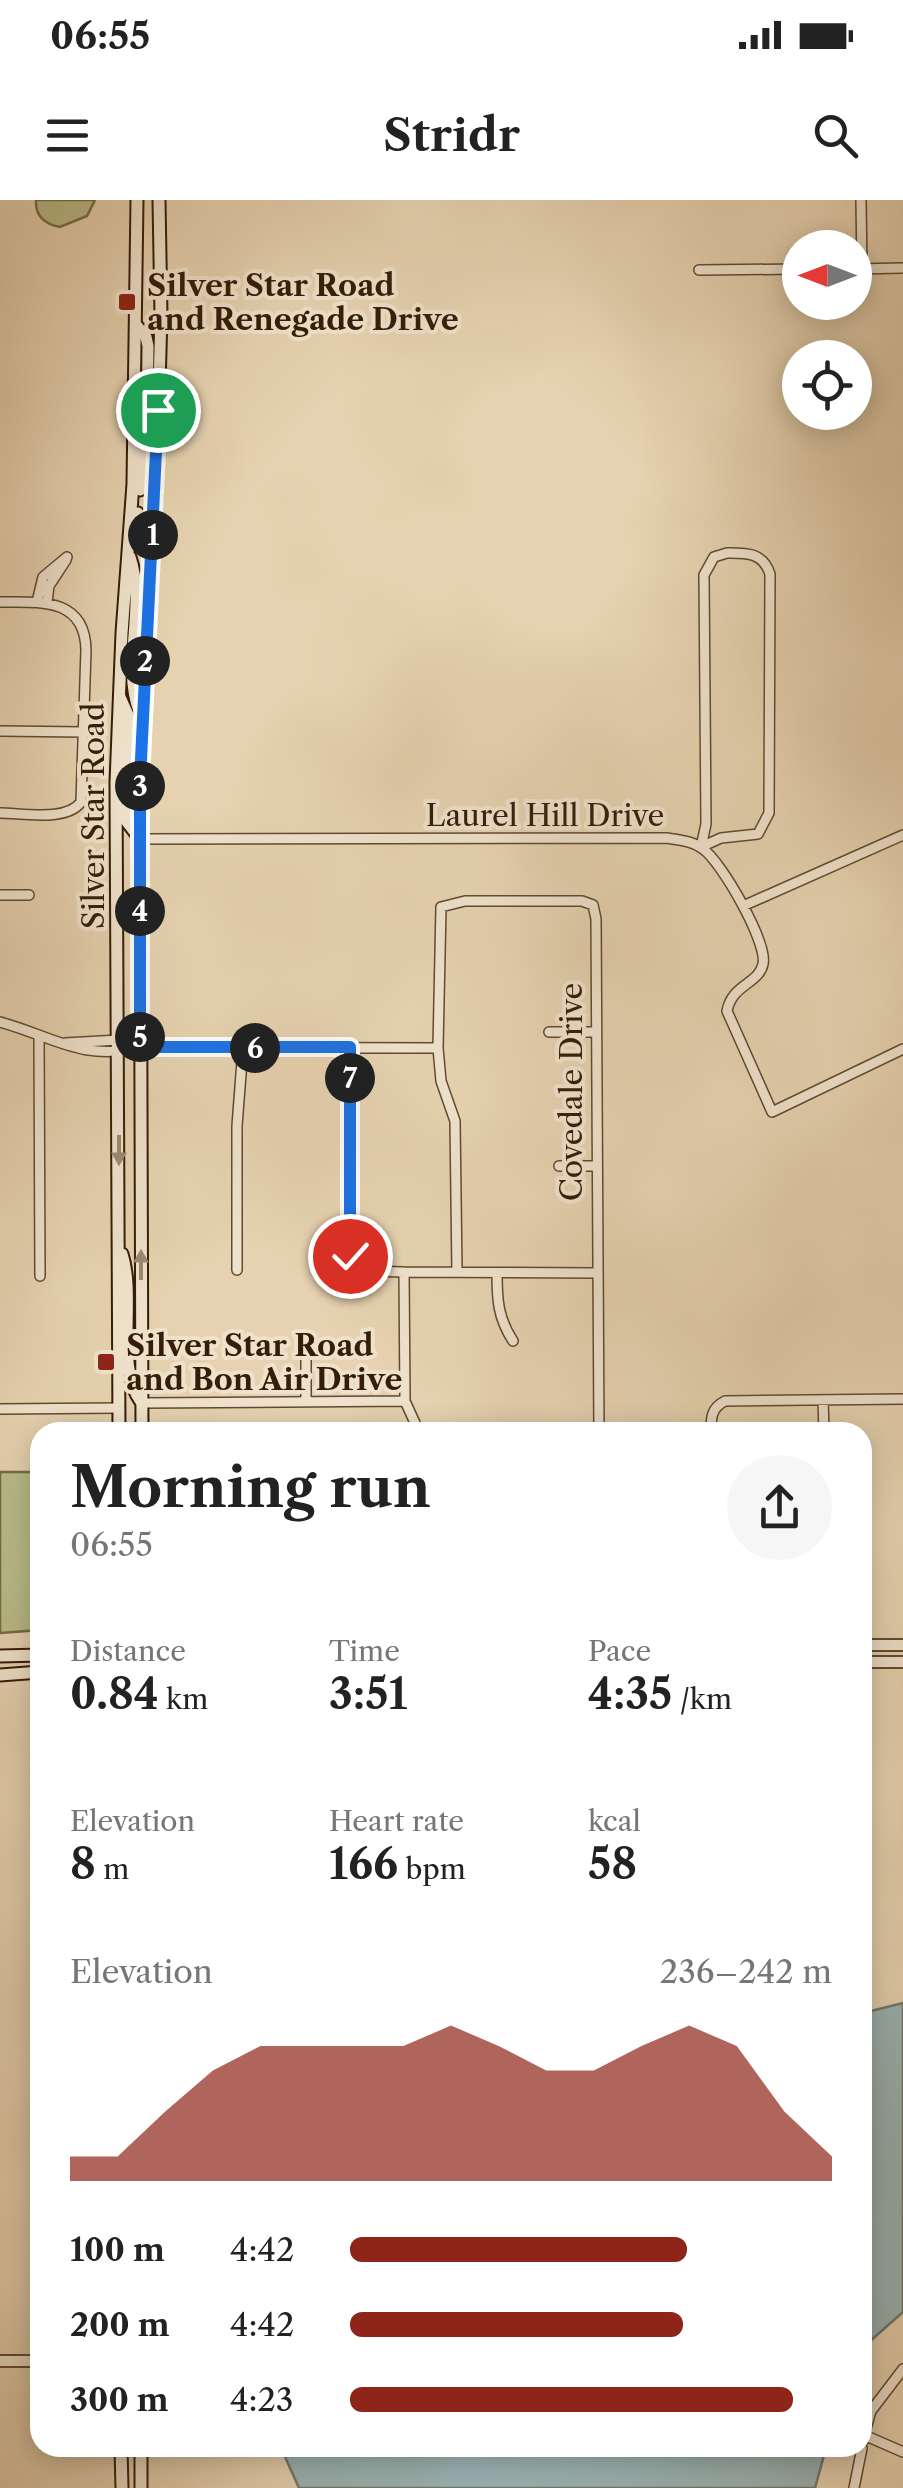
<!DOCTYPE html>
<html lang="en">
<head>
<meta charset="utf-8">
<style>
  body { margin:0; font-family:"Libre Caslon Text",serif; background:#f6f6f6; color:#222; height:100vh; display:flex; flex-direction:column; font-size:38px; white-space:nowrap }
  * { box-sizing:border-box; margin:0 }
  p { font-size:32px; color:#767676 }
  .icon { flex:none; width:55px; height:55px; fill:none; stroke:currentColor; stroke-width:2; stroke-linecap:round; stroke-linejoin:round }
  .map { position:relative; flex:1; overflow:hidden }
  .drawer { position:absolute; left:30px; top:1222px; width:842px; height:1035px; display:flex; flex-direction:column; background:#fff; border-radius:30px; box-shadow:0 5px 25px #0003 }
  .drawer>* { flex:none }
  .needle { width:65px; rotate:270deg }
  .controls { position:absolute; left:782px; top:30px; display:grid; gap:20px }
  .controls a { display:grid; place-items:center; width:90px; height:90px; border-radius:50%; background:#fff; box-shadow:0 5px 25px #0003; font-size:50px }
  .pin { position:absolute; display:grid; place-items:center; width:85px; height:85px; color:#fff; margin:-42px; border:5px solid #fff; border-radius:50%; box-shadow:0 2px 10px #0007 }
  .km { position:absolute; width:50px; height:50px; margin:-25px; border-radius:50%; background:#222; color:#fff; font-size:28px; line-height:50px; text-align:center }
  .round { display:grid; place-items:center; flex:none; width:105px; height:105px; border-radius:52px; background:#f6f6f6 }
  .overview { display:flex; align-items:center; justify-content:space-between; height:170px; padding:0 40px }
  h1 { font-size:55px; font-weight:700; line-height:75px }
  .figures { display:grid; grid-template-columns:repeat(3,1fr); gap:15px; height:170px; padding:10px 40px }
  .figures div { display:grid; align-content:center }
  .figures b { font-size:42px; font-weight:700 }
  .figures small { font-size:28px; font-weight:400 }
  .figures p { font-size:28px }
  .chart { height:280px; padding:20px 40px }
  .chart p { display:flex; justify-content:space-between }
  .chart svg { width:100%; height:180px; margin-top:10px; fill:#8f2418; opacity:.7 }
  ul { padding:0 40px; list-style:none; font-size:32px }
  li { display:grid; grid-template-columns:160px 120px 1fr; align-items:center; height:75px }
  li i { height:25px; border-radius:12px; background:#8f2418 }
  .status { display:flex; justify-content:space-between; align-items:center; height:70px; padding:0 50px; background:#fff; direction:ltr }
  .status svg { height:28px; fill:currentColor }
  header { display:flex; justify-content:space-between; align-items:center; height:130px; padding:0 40px; background:#fff; font-size:45px; font-weight:700 }
  .map>svg:first-child { display:block }
</style>
</head>
<body>
<div class="status"><b>06:55</b><svg viewBox="0 0 49 12"><path d="M0 12V9h3v3zM5 12V6h3v6zM10 12V3h3v9zM15 12V0h3v12zM26 1h20v11H26zM47 4h2v5h-2z"/></svg></div>
<header><svg class="icon" aria-label="menu" viewBox="0 0 24 24"><path d="M4 6h16M4 12h16M4 18h16"/></svg>Stridr<svg class="icon" aria-label="search" viewBox="0 0 24 24"><circle cx="10" cy="10" r="6"/><path d="M15 15l6 6"/></svg></header>
<div class="map">
<svg width="903" height="2288" viewBox="0 0 903 2288">
  <rect width="100%" height="100%" fill="#e6d2b0"/>
  <filter id="stains"><feTurbulence type="fractalNoise" baseFrequency=".002" numOctaves="4"/><feColorMatrix values="0 0 0 0 .2 0 0 0 0 .09 0 0 0 0 .02 0 0 0 .5 -.17"/></filter>
  <radialGradient id="worn" r=".72"><stop offset=".6" stop-color="#630" stop-opacity="0"/><stop offset="1" stop-color="#630" stop-opacity=".3"/></radialGradient>
  <path fill="#b9bb88" stroke="#776c47" stroke-width="2.5" d="M36 0H95L87 16 60 27C44 24 35 16 36 0Z
    M0 1272H40V1430L0 1433Z"/>
  <path fill="#9ab5b6" stroke="#727870" stroke-width="2.5" d="M903 1803V2112L869 2142 863 2154V1813Z
    M281 2248H826L815 2288H299Z"/>
  <g fill="none" stroke-linecap="round" stroke-linejoin="round">
    <g stroke="#614a30" stroke-width="12">
      <path id="minor" d="M861 0 862 69
        M855 69 903 68
        M699 70 800 69
        M727 353C746 353 763 352 770 374L769 613 758 634 721 638 701 647 706 624 704 375 714 357Z
        M0 402C39 402 85 397 86 450L81 602C67 622 22 613 0 613
        M37 402 43 377 67 357
        M47 402 49 386 66 360
        M0 531 84 532
        M140 639 666 638C679 640 693 641 703 649 721 661 768 743 763 764 759 784 732 784 727 811L772 912 903 849
        M0 695H29
        M743 706 903 635
        M0 822C52 836 83 862 140 847L438 848
        M549 832H596
        M39 838 40 1076
        M65 843 119 840 138 846
        M350 847 351 1057 356 1067 369 1071 404 1072 597 1073
        M559 966H596
        M237 1070V926L243 848
        M404 1072 405 1201 415 1223V1232
        M457 1072 455 921 441 881 438 848 441 707 465 701H582L593 705 596 719 599 1232
        M497 1073C497 1100 498 1118 513 1141
        M823 1200 824 1232
        M306 1202V1148
        M142 1203 405 1201
        M0 1209 119 1208
        M711 1232C711 1218 711 1208 725 1201L903 1199
        M864 2235 903 2252
        M862 2243 871 2211 903 2169
        M854 2288 862 2248"/>
    </g>
    <g stroke="#614a30" stroke-width="14">
      <path id="tertiary" d="M862 1445H903
        M862 1462H903
        M0 2161H40"/>
    </g>
    <g stroke="#351d06" stroke-width="15">
      <path id="secondary" d="M137 126 146 137 148 146 147 229 154 250
        M139 239 143 255 140 290
        M138 313 139 330 151 352
        M130 357C147 407 121 462 139 511
        M120 497 128 515 127 622 140 639
        M122 1054C136 1097 115 1167 141 1202
        M119 1232 116 582 122 433 133 284 137 0
        M142 1232 140 580 156 292 161 115 159 0
        M0 1456 40 1455
        M0 1475 40 1472
        M121 2248 122 2288
        M141 2248V2288"/>
    </g>
    <use href="#minor" stroke="#efe2cc" stroke-width="9"/>
    <use href="#tertiary" stroke="#efe2cc" stroke-width="10"/>
    <use href="#secondary" stroke="#efe2cc" stroke-width="11"/>
  </g>
  <defs><path id="oneway-solid" d="M-6-.8H1V-3.2L6.5 0L1 3.2V.8H-6Z" transform="scale(2.5)"/></defs>
  <g fill="#9b8973">
    <use href="#oneway-solid" transform="translate(119 950) rotate(90)"/>
    <use href="#oneway-solid" transform="translate(141 1065) rotate(-90)"/>
  </g>
  <g fill="none" stroke-linecap="round" stroke-linejoin="round">
    <g stroke="#fff" stroke-width="20">
      <path id="route" d="M158 210 140 580V847H350V1056"/>
    </g>
    <use href="#route" stroke="#1a73e8" stroke-width="12"/>
  </g>
  <g fill="#8f2418" stroke="#efe2cc" stroke-width="4">
    <rect x="117" y="92" width="20" height="20" rx="5"/>
    <rect x="96" y="1152" width="20" height="20" rx="5"/>
  </g>
  <g text-anchor="middle" dominant-baseline="central" stroke-width="8" stroke-linejoin="round" paint-order="stroke">
    <g font-size="30" font-weight="bold" fill="#351d06" stroke="#efe2cc" text-anchor="start">
      <text x="147" y="85">Silver Star Road<tspan x="147" dy="34">and Renegade Drive</tspan></text>
      <text x="126" y="1145">Silver Star Road<tspan x="126" dy="34">and Bon Air Drive</tspan></text>
    </g>
    <g font-size="30" fill="#351d06" stroke="#efe2cc">
      <text x="545" y="615">Laurel Hill Drive</text>
      <text transform="translate(93 616) rotate(-90)">Silver Star Road</text>
      <text transform="translate(571 892) rotate(-90)">Covedale Drive</text>
    </g>
  </g>
  <rect width="100%" height="100%" filter="url(#stains)"/>
  <rect width="100%" height="100%" fill="url(#worn)"/>
</svg>
<div class="controls">
<a><svg class="needle" viewBox="-14 -14 28 28"><path d="M0-13l5 13h-10z" fill="#e53935"/><path d="M0 13l5-13h-10z" fill="#767676"/></svg></a>
<a><svg class="icon" aria-label="locate" viewBox="0 0 24 24"><circle cx="12" cy="12" r="6"/><path d="M12 2v4M12 18v4M2 12h4M18 12h4"/></svg></a>
</div>
<div class="pin" style="left:158px;top:210px;background:#1e9e55"><svg class="icon" aria-label="arrive" viewBox="0 0 24 24"><path d="M6 21V4h12l-3 4 3 4H6"/></svg></div>
<div class="pin" style="left:350px;top:1056px;background:#d93025"><svg class="icon" aria-label="check" viewBox="0 0 24 24"><path d="M5 12l5 5 9-10"/></svg></div>
<b class="km" style="left:153px;top:335px">1</b>
<b class="km" style="left:145px;top:461px">2</b>
<b class="km" style="left:140px;top:586px">3</b>
<b class="km" style="left:140px;top:711px">4</b>
<b class="km" style="left:140px;top:837px">5</b>
<b class="km" style="left:255px;top:848px">6</b>
<b class="km" style="left:350px;top:878px">7</b>
<section class="drawer">
<div class="overview"><div><h1>Morning run</h1><p>06:55</p></div><a class="round"><svg class="icon" aria-label="share" viewBox="0 0 24 24"><path d="M12 15V3M7 8l5-5 5 5M5 13v7h14v-7"/></svg></a></div>
<div class="figures">
<div><p>Distance</p><b>0.84<small> km</small></b></div>
<div><p>Time</p><b>3:51</b></div>
<div><p>Pace</p><b>4:35<small> /km</small></b></div>
</div>
<div class="figures">
<div><p>Elevation</p><b>8<small> m</small></b></div>
<div><p>Heart rate</p><b>166<small> bpm</small></b></div>
<div><p>kcal</p><b>58</b></div>
</div>
<div class="chart"><p><span>Elevation</span>236–242 m</p>
<svg viewBox="0 0 160 44" preserveAspectRatio="none"><path d="M0 44V38L10 38L20 27L30 17L40 11L50 11L60 11L70 11L80 6L90 11L100 17L110 17L120 11L130 6L140 11L150 27L160 38V44z"/></svg>
</div>
<ul>
<li><b>100 m</b>4:42<i style="width:70%"></i></li>
<li><b>200 m</b>4:42<i style="width:69%"></i></li>
<li><b>300 m</b>4:23<i style="width:92%"></i></li>
</ul>
</section>
</div>
</body>
</html>
